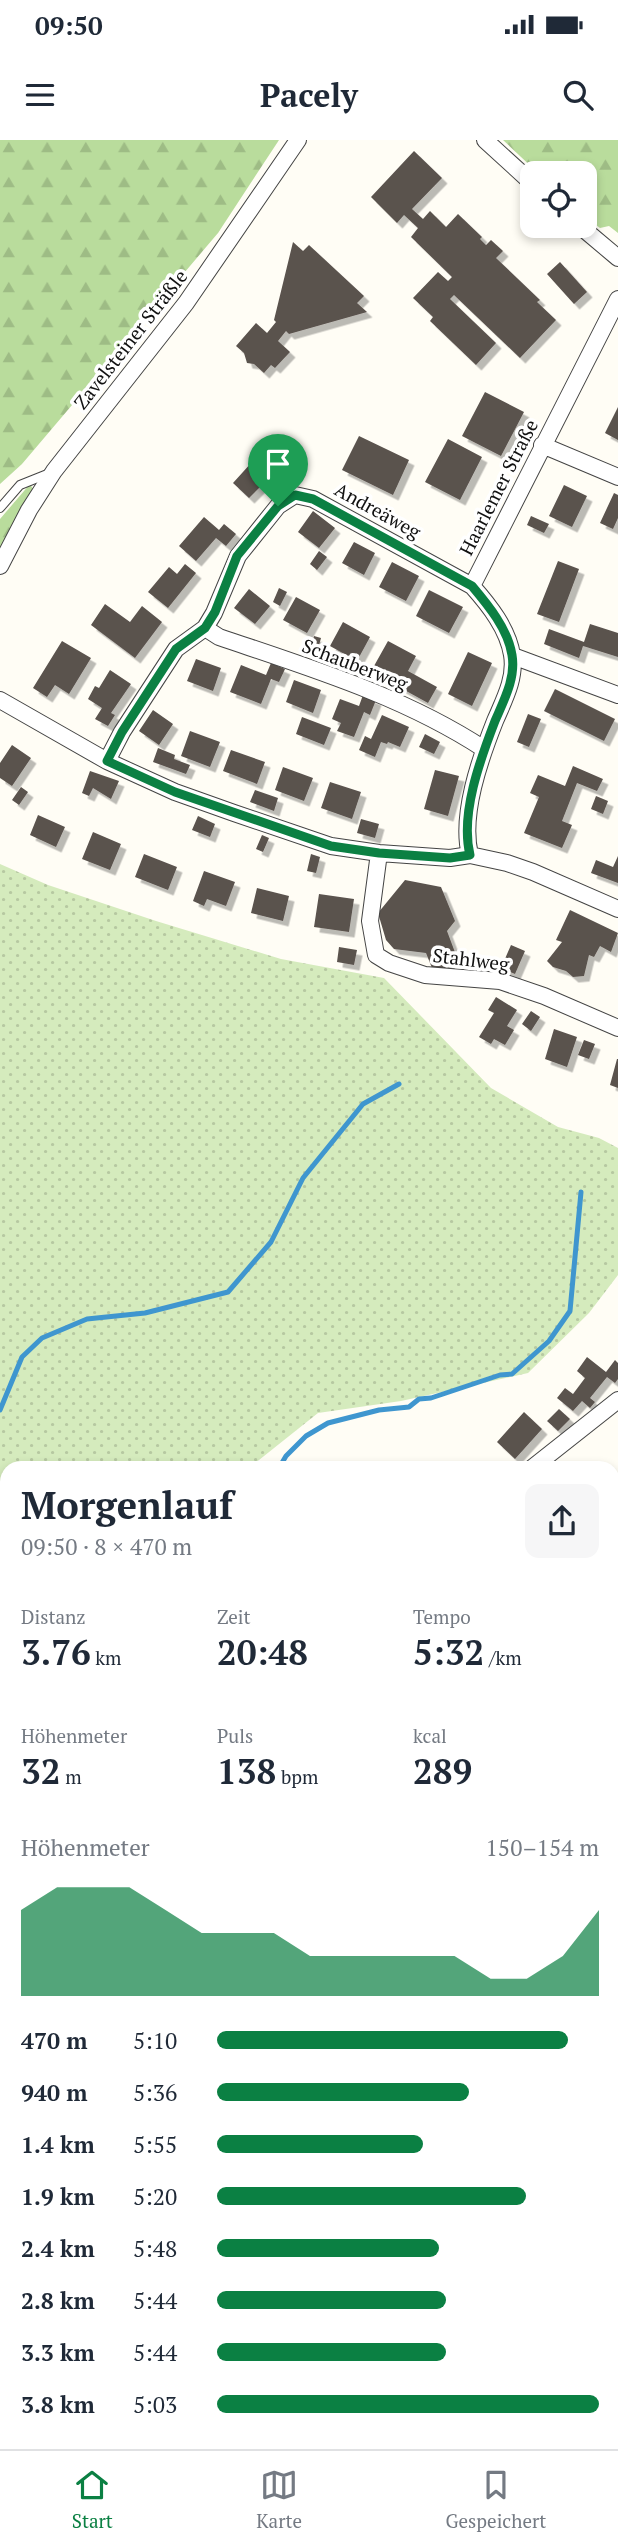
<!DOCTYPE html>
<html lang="de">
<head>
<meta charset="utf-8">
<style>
  body { margin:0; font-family:"PT Serif",serif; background:#f6f6f7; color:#1f2937; height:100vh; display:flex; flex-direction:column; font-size:26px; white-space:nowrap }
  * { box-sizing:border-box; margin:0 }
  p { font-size:23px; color:#747a83 }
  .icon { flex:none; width:38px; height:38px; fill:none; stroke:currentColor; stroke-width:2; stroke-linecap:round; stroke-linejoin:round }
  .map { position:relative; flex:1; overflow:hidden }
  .details { position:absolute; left:0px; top:1321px; width:620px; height:989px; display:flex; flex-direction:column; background:#fff; border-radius:21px 21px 0 0; box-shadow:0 4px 10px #0003 }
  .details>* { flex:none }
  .buttons { position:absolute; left:520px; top:21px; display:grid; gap:14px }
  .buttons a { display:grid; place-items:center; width:77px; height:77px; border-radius:14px; background:#fff; box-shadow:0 4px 10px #0003; font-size:35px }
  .pin { position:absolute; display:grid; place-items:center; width:60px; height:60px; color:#fff; margin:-72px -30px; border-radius:50% 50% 50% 0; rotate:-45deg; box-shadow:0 0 7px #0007 }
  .pin .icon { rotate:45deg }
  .round { display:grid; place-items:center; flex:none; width:74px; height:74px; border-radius:14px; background:#f6f6f7 }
  .overview { display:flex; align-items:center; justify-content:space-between; height:119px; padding:0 21px }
  h1 { font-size:38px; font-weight:700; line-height:52px }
  .stats { display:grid; grid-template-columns:repeat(3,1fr); gap:10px; height:119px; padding:7px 21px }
  .stats div { display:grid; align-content:center }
  .stats b { font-size:35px; font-weight:700 }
  .stats small { font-size:19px; font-weight:400 }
  .stats p { font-size:19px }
  .chart { height:196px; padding:14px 21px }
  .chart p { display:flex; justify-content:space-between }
  .chart svg { width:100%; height:126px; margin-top:7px; fill:#0b8043; opacity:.7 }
  ul { padding:0 21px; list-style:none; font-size:23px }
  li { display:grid; grid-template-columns:112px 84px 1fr; align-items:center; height:52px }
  li i { height:18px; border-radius:9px; background:#0b8043 }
  .status { display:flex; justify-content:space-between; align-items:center; height:49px; padding:0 35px; background:#fff; direction:ltr }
  .status svg { height:19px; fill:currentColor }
  header { display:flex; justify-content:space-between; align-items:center; height:91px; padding:0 21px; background:#fff; font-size:32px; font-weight:700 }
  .tabs { display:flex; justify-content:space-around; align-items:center; height:98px; border-top:2px solid #e0e1e3; background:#fff; font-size:19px; color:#747a83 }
  .tabs a { display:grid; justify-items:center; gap:4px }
  .tabs .current { color:#0b8043 }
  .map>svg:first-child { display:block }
</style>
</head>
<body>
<div class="status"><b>09:50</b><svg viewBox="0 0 49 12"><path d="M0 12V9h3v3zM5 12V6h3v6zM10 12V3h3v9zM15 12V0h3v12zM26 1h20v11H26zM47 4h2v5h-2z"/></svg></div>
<header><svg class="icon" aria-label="menu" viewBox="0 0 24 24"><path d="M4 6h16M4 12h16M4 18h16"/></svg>Pacely<svg class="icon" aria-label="search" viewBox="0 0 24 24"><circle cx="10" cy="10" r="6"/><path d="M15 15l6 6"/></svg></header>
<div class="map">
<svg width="618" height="2309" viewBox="0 0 618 2309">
  <defs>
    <pattern id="grass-dots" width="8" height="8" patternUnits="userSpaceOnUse" patternTransform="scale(1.75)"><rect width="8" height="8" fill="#d5ebbd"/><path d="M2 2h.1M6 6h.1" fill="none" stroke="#b6c8a1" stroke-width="1.8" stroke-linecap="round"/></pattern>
    <pattern id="forest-firs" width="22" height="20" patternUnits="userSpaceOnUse" patternTransform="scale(1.75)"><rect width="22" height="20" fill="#b9dc9c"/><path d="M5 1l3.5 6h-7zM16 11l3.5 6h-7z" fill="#9ebc85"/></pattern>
    <filter id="shadow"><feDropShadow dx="5.5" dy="5.5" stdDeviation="0" flood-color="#0004"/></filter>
  </defs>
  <rect width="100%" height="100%" fill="#fffdf5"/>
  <path fill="url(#grass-dots)" d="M0 724 48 745 156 781 281 819 384 838 491 948 558 987 599 998 618 1008V1135L589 1173 528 1233 401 1261 318 1273 249 1328H7V1441L0 1439Z
    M0 2243 7 2249V2303H49L53 2309H0Z"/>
  <path fill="url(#forest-firs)" d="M0 0H279L218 93 22 324 0 344Z
    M503 0H618V93L609 86 600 88 585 77 584 33H538Z
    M30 344 33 349 0 410V379Z
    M7 1739V2059L0 2052V1743Z
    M0 2115 7 2123V2177L0 2171Z
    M618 2131V2309H364L376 2303H612V2135Z
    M99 2303H161L167 2309H103Z"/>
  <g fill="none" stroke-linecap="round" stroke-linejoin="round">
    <path stroke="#3f96cf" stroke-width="5" d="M0 1270 22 1217 42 1198 87 1179 145 1173 228 1152 271 1102 303 1038 363 964 399 944
      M279 1328 286 1316 306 1296 328 1283 379 1270 409 1267 419 1259 431 1258 500 1235 512 1234 549 1201 570 1171 581 1052
      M0 1448 7 1451"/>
  </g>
  <path fill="#5a524d" filter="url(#shadow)" d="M414 11 442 38 412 69 423 79 430 71 446 87 458 74 482 97 480 99 486 105 491 100 503 111 496 118 540 160 537 162 556 180 520 218 454 155 450 159 496 203 476 225 430 181 433 177 413 158 438 132 448 141 452 137 411 97 418 88 404 75 397 83 371 57Z
    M293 102 303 111 309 105 364 156 357 163 367 172 289 194 286 191 278 201 290 212 275 228 271 225 264 233 254 224 247 223 244 213 236 206 256 183 267 193 276 182 274 180Z
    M560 122 587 152 574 164 547 134Z
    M485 252 524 272 501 316 462 296Z
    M618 267V300L605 293Z
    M359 296 409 320 393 355 342 330Z
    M448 299 482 317 460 360 425 342Z
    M268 314 281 326 249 358 233 343 252 322 257 326Z
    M564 345 587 356 572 387 549 376Z
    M614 353 618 355V378L613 389 600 383Z
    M313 371 335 388 319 408 298 392Z
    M531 376 549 384 544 393 527 385Z
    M204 377 219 390 224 384 236 394 226 406 216 398 196 421 179 406Z
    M354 402 375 413 364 435 342 423Z
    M319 411 327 417 317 430 310 424Z
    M558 421 579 429 559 482 537 474Z
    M392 422 419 436 406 461 379 447Z
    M185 424 196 433 168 468 148 452 169 427 177 434Z
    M279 448 287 452 280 466 273 462Z
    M249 449 270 466 255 484 234 468Z
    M429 450 463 467 449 493 416 476Z
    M296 457 320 470 307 493 283 480Z
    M105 464 130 482 142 466 162 482 135 518 91 485Z
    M343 482 370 497 357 521 330 506Z
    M590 484 618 493V517L583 506 579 518 544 504 549 489 584 502Z
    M314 496 321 498 317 513 310 510Z
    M62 501 91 518 69 554 55 545 47 557 33 548Z
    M388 501 416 516 408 531 437 547 428 563 399 547 402 542 374 526Z
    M468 512 492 523 472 566 448 554Z
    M196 519 221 528 213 551 187 541Z
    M271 523 285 529 279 542 271 539 261 564 230 552 241 525 266 535Z
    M110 530 131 544 111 573 115 575 108 586 95 579 102 568 88 559 95 546 99 548Z
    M294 540 321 550 313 573 286 562Z
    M555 549 615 579 604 601 544 571Z
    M363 555 376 560 370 575 364 572 354 597 337 591 341 583 332 579 340 559 359 566Z
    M153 570 173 584 159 605 139 591Z
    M528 574 541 579 529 607 517 602Z
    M382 575 409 587 400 607 388 602 387 604 381 602 375 617 359 610 365 596 371 599Z
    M302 577 331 588 324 605 296 594Z
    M190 591 220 602 210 627 181 616Z
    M425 594 440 602 434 614 419 607Z
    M12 605 31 618 12 646 0 638V623Z
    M158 608 175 615 174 619 190 625 186 634 153 622Z
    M231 610 265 622 257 644 223 631Z
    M573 626 603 639 597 651 577 643 562 681 572 685 562 708 524 693 539 657 530 653 538 635 565 646Z
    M283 627 313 638 304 661 275 650Z
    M435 630 459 636 448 676 424 669Z
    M90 631 119 641 111 659 93 648 89 656 82 653Z
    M330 642 361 652 352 679 321 668Z
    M21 647 28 652 19 665 12 660Z
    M255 650 278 658 274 671 250 662Z
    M596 656 608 661 603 674 591 669Z
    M38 675 65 687 56 707 30 695Z
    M198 676 215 684 210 697 192 690Z
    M361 679 379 684 375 698 357 693Z
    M93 692 121 704 110 730 82 719Z
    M262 695 269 698 263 712 256 709Z
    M144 714 177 727 168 750 135 737Z
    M311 714 320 717 316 733 307 731Z
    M618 716V743L591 733 596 720 613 727Z
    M204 731 235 742 226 766 207 759 204 766 193 761Z
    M405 740 441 747 455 781 447 791 456 815 444 830 432 828 426 813 394 809 386 800 378 773Z
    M257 748 289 756 283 781 251 773Z
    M319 754 354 759 349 792 314 787Z
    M570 770 618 793 611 812 600 806 594 817 589 815 584 836 573 837 566 831 553 827 547 821 562 802 556 800Z
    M511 805 525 811 515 834 501 828Z
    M339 807 357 810 354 825 337 822Z
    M496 857 517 870 507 886 514 890 505 905 494 899 491 904 479 897 494 873 488 870Z
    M531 871 540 877 531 891 522 884Z
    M554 889 577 897 567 927 545 919Z
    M584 900 595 904 589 919 578 915Z
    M617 919H618V948L610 945Z
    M587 1217 606 1232 615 1220 618 1223V1239L615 1243 607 1237 590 1258 595 1262 590 1268 582 1261 573 1271 557 1258 565 1248 573 1254 585 1238 577 1231Z
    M559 1269 570 1279 558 1291 547 1281Z
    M524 1272 542 1289 515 1319 497 1302Z
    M618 1374V1393L612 1389V1381Z
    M618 1829V1915L612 1914V1846Z
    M617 2014H618V2042L612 2040Z"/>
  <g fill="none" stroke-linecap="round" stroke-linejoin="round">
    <g stroke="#444" stroke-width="10">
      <path id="lane" d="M0 368 20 345 50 333
        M612 1923 618 1925
        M0 2192 7 2195"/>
    </g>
    <g stroke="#444" stroke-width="18">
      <path id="street" d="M485 0 532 43
        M580 86 618 118
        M542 305 618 337
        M0 426 29 370 54 331 186 163 298 0
        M205 488 219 497C310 528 403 556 484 609
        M513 516 618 555
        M0 560 107 621 175 652 234 673 331 706 379 713 450 718 470 715 507 723 533 732 618 769
        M107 621 122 592 176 509 205 488 214 473 238 416 278 366 295 355 313 359 472 446
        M379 713 370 781 376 815 389 823 425 835 500 841 544 856 618 888
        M470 715C460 675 480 619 495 581 504 560 516 538 512 515 508 489 489 465 472 446L618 159
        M532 1328 618 1260
        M612 1641 618 1634
        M0 1746 7 1767
        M285 2303 288 2309"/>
    </g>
    <g stroke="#333" stroke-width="23">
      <path id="secondary" d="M0 2082 7 2092
        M612 2115 618 2111
        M0 2220 7 2225
        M77 2303 81 2309
        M189 2303 200 2309
        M301 2309 318 2303"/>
    </g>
    <use href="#lane" stroke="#fff" stroke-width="8"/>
    <use href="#street" stroke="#fff" stroke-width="16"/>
    <use href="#secondary" stroke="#fff6b0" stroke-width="21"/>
  </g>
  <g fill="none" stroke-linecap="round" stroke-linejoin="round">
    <g stroke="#fff" stroke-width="14">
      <path id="route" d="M295 355 313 359 472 446C488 465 508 489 512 515 516 538 504 560 495 581 480 620 460 674 470 715L450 718 379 713 331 706 175 652 107 621 122 592 176 509 205 488 215 472 237 416 278 366Z"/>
    </g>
    <use href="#route" stroke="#0b8043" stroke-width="9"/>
  </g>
  <g text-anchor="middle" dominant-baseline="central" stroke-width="7" stroke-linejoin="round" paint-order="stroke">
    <g font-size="19" fill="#111" stroke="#fff">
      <text transform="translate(130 199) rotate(-52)">Zavelsteiner Sträßle</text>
      <text transform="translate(498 347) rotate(-63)">Haarlemer Straße</text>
      <text transform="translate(378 370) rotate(29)">Andreäweg</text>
      <text transform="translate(355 524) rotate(21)">Schauberweg</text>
      <text transform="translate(471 819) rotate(7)">Stahlweg</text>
    </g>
  </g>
</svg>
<div class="buttons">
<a><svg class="icon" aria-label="locate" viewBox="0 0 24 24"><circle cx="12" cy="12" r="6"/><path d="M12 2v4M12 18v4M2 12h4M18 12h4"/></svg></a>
</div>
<div class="pin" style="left:278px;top:366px;background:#1e9e55"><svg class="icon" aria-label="arrive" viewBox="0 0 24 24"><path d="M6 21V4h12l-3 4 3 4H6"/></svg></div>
<section class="details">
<div class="overview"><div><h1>Morgenlauf</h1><p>09:50 · 8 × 470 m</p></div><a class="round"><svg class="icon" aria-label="share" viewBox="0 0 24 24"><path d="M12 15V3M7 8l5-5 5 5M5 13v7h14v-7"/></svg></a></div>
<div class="stats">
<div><p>Distanz</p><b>3.76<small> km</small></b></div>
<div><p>Zeit</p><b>20:48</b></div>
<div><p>Tempo</p><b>5:32<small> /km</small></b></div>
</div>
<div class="stats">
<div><p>Höhenmeter</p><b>32<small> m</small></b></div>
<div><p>Puls</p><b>138<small> bpm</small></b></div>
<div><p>kcal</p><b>289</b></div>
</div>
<div class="chart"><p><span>Höhenmeter</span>150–154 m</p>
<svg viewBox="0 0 160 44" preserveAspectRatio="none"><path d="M0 44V14L10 6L20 6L30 6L40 14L50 22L60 22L70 22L80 30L90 30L100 30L110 30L120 30L130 38L140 38L150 30L160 14V44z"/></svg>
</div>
<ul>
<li><b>470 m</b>5:10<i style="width:92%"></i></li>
<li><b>940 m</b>5:36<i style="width:66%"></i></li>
<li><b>1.4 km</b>5:55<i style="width:54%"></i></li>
<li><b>1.9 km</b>5:20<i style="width:81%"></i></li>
<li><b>2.4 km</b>5:48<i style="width:58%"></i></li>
<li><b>2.8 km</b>5:44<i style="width:60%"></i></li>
<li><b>3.3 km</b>5:44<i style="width:60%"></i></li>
<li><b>3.8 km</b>5:03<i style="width:100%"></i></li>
</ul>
</section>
</div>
<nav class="tabs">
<a class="current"><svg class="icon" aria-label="home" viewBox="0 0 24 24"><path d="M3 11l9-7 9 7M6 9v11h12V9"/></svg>Start</a>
<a><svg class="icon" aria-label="map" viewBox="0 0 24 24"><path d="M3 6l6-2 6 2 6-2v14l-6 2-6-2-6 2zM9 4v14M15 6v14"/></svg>Karte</a>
<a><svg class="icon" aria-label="saved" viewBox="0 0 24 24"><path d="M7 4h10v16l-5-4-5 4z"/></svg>Gespeichert</a>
</nav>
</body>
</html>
